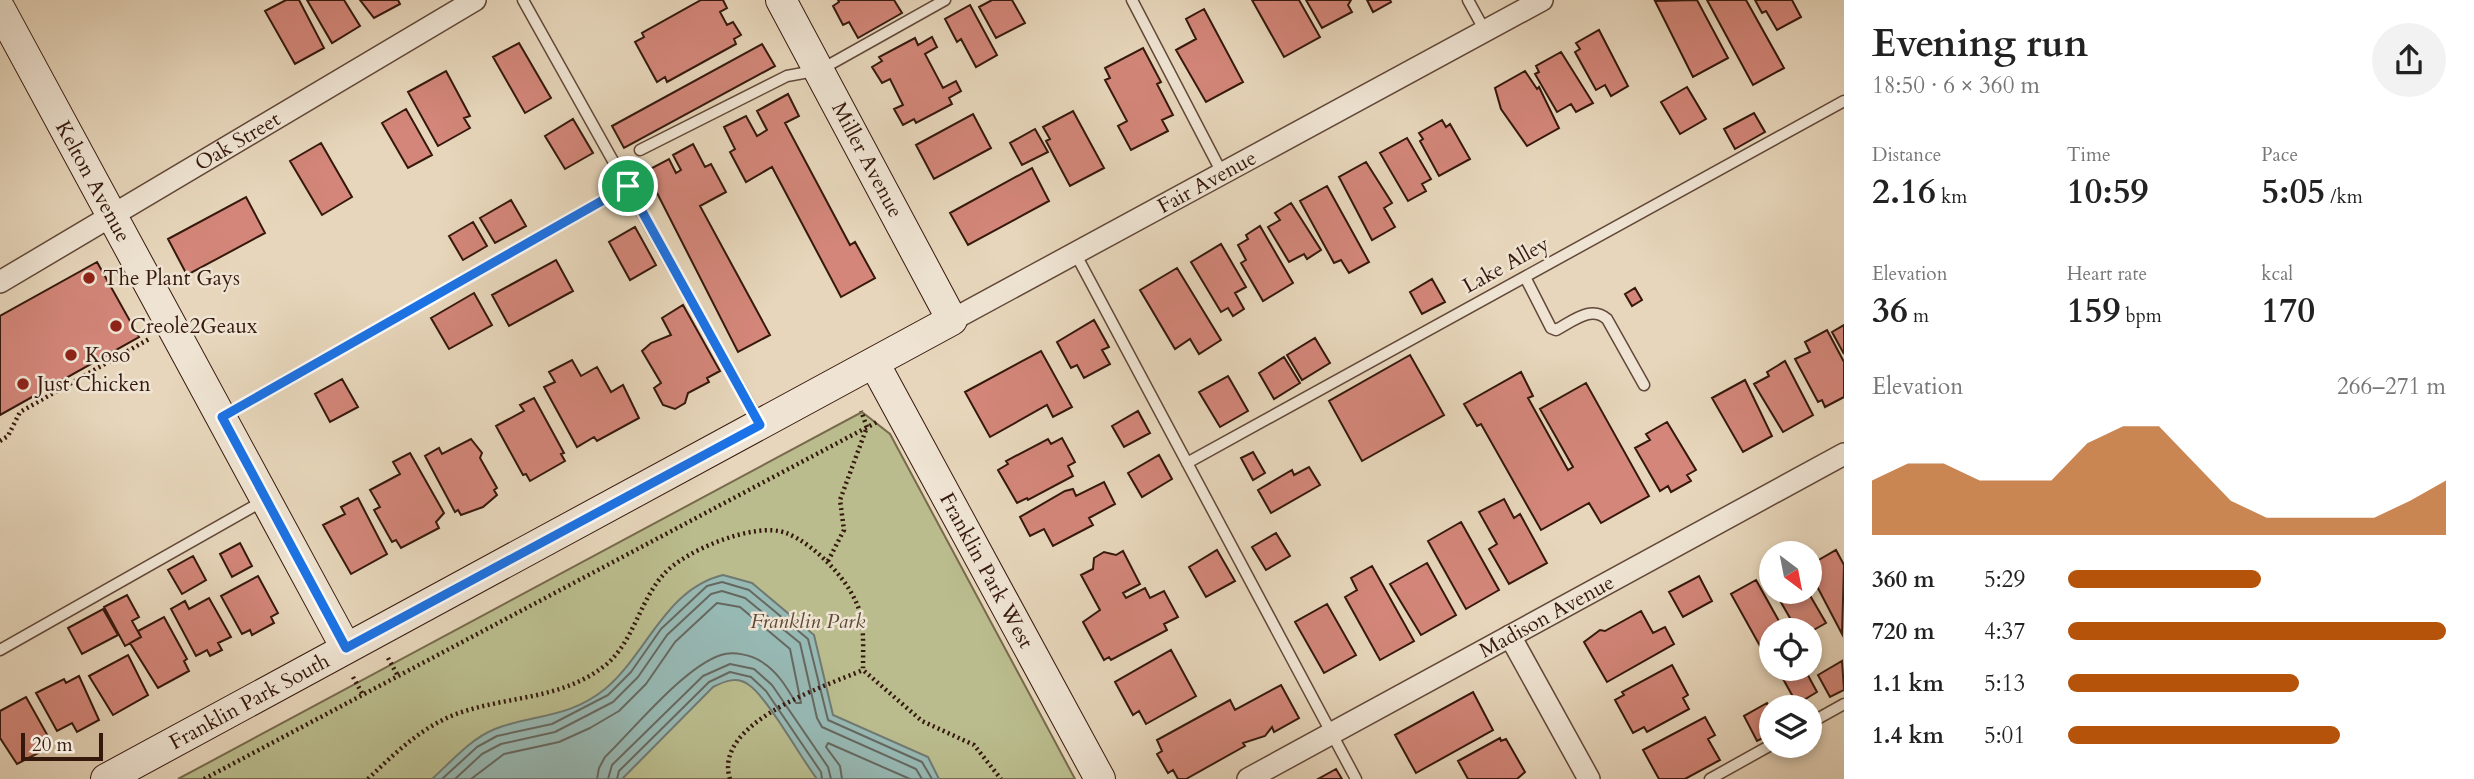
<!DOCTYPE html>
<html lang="en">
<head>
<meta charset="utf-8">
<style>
  body { margin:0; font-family:Cardo,serif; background:#f2f2f2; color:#222; height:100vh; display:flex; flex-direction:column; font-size:26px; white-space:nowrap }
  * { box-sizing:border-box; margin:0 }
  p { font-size:23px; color:#767676 }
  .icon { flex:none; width:38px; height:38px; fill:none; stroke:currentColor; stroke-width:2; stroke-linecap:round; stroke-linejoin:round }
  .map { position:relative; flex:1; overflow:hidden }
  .drawer { display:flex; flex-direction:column; background:#fff; width:630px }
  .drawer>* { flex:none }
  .needle { width:46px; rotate:148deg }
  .tools { position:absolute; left:1759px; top:541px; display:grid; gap:14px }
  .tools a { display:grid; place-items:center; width:63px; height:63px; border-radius:50%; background:#fff; box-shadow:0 4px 10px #0003; font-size:35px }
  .scale { position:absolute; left:21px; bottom:18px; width:82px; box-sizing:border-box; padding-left:7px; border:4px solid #35180c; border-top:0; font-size:19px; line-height:24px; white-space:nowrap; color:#35180c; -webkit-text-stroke:5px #efe4d3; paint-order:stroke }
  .pin { position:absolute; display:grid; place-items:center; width:60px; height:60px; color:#fff; margin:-30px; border:4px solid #fff; border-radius:50%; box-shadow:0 2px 7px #0007 }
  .round { display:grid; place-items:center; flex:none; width:74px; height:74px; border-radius:37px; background:#f2f2f2 }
  .head { display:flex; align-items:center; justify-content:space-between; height:119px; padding:0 28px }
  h1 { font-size:38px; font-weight:600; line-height:52px }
  .metrics { display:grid; grid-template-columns:repeat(3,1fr); gap:10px; height:119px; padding:7px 28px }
  .metrics div { display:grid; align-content:center }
  .metrics b { font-size:35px; font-weight:600 }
  .metrics small { font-size:19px; font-weight:400 }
  .metrics p { font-size:19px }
  .chart { height:196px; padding:14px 28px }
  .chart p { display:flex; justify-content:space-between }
  .chart svg { width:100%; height:126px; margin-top:7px; fill:#b45309; opacity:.7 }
  ul { padding:0 28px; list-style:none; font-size:23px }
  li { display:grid; grid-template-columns:112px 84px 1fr; align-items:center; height:52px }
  li i { height:18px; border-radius:9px; background:#b45309 }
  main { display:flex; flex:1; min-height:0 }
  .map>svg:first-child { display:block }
</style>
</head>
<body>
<main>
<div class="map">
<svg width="1844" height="779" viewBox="0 0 1844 779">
  <rect width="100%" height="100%" fill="#e7d6bb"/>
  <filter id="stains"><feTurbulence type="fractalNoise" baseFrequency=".00286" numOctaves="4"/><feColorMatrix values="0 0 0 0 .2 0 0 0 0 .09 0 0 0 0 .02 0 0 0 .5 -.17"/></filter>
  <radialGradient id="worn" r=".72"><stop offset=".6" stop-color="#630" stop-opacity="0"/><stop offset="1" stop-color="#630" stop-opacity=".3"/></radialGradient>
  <path fill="#babc8d" stroke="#786a4c" stroke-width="2" d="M862 412 890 434 1075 779H178Z"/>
  <path fill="#97b9b4" stroke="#707971" stroke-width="2" d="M723 575 752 583 814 635 833 715 928 757 939 779H817C801 758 767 697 749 685 737 676 725 681 713 687L622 779H432C451 762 470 739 495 729 533 714 568 719 605 689 647 654 665 589 723 575Z"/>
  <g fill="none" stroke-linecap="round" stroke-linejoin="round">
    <path stroke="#666860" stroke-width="2" d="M442 779 477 747 497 736 552 724 608 695 631 672 661 629 707 586 722 582 749 590 808 639 828 720 922 762 932 779
      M455 779 482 754 501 744 555 732 613 702 638 677 667 635 711 594 722 591 745 598 800 643 817 718 822 727 916 769 922 779
      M471 779 504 754 559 742 590 728 619 711 646 684 675 642 717 603 740 607 790 649 801 703H796C787 688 778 672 762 662 752 655 733 651 721 655 684 667 634 729 605 757L599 768 597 779
      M608 779 612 765 703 676 730 664 754 669 772 685 828 767 831 779
      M617 779 619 771 709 682 730 672 751 677 766 691 821 772 822 779
      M842 779 840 766 826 747 828 743 910 779"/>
  </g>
  <path fill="#d38679" stroke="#35180c" stroke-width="2" d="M286 0H299L324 48 295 64 265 11Z
    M307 0H344L360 26 332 43Z
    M360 0H398L400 4 374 18Z
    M701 0H723L727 8 720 12 727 25 733 22 741 35 734 39 736 44 667 82 665 77 657 82 635 42 644 37 642 33Z
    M838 0H894L902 13 858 38 849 22 843 25 833 6 839 2Z
    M992 0H1012L1025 23 996 38 979 7Z
    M1252 0H1299L1320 37 1284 57Z
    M1306 0H1351L1348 5 1352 12 1322 28Z
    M1367 0H1390L1391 2 1373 12Z
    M1697 0 1728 58 1693 77 1655 1Z
    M1707 0H1746L1784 68 1753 85Z
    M1755 0H1792L1801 17 1777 30 1766 11 1762 13Z
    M970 5 997 55 976 67 961 39 957 42 945 19Z
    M1204 9 1243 82 1206 102 1176 50 1196 39 1186 19Z
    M1599 30 1628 86 1611 96 1605 85 1596 90 1575 52 1580 49 1576 43Z
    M932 37 937 47 925 54 943 88 956 81 961 91 949 98 952 104 916 123 914 119 903 125 894 109 903 105 890 79 882 83 872 67 882 61 879 57 915 38 918 45Z
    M519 43 551 98 525 113 493 57Z
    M762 44 775 66 624 148 612 126Z
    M1143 48 1161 82 1157 84 1173 115 1162 120 1168 131 1131 150 1118 126 1127 121 1105 80 1110 78 1105 68Z
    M1561 52 1593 103 1576 112 1571 104 1557 112 1535 74 1539 72 1536 66Z
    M446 71 470 116 464 118 470 128 438 146 408 92Z
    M1525 71 1537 89 1539 87 1559 128 1527 146 1501 109 1495 88Z
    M1687 87 1706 119 1680 134 1661 102Z
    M788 94 799 116 785 123 850 245 855 242 875 278 841 297 772 167 746 182 730 152 735 149 724 127 746 116 757 136 767 130 757 111Z
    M406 109 432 155 408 168 382 123Z
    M1073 111 1104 168 1070 186 1046 141 1050 139 1043 127Z
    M1754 113 1765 132 1735 149 1724 129Z
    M973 114 991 148 934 179 916 145Z
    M573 119 593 153 565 169 545 136Z
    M1442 120 1446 127 1450 124 1470 159 1439 176 1420 141 1423 139 1419 133Z
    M1035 129 1048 152 1022 165 1010 143Z
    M1407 138 1431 179 1422 184 1426 191 1408 201 1380 153Z
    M321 143 352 197 322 215 290 161Z
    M693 144 705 167 711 164 726 192 700 206 770 335 738 352 656 191 648 196 637 176 669 159 676 173 681 170 673 155Z
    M1366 162 1392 203 1384 208 1395 227 1372 240 1339 177Z
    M1032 168 1049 201 968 245 950 213Z
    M1327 186 1369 262 1349 273 1341 260 1334 263 1300 201Z
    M246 197 265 233 187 275 168 239Z
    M511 200 526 226 495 243 480 218Z
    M1291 203 1321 250 1307 259 1304 254 1289 262 1268 227 1280 220 1275 213Z
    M473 222 487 246 463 260 449 236Z
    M1260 226 1293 283 1263 301 1241 263 1246 260 1238 245 1248 239 1246 235Z
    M635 227 656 265 630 280 609 242Z
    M1221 244 1246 287 1235 293 1244 309 1233 316 1228 308 1221 312 1191 262Z
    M556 260 573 291 509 326 492 295Z
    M97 262 139 337 0 415V316Z
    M1177 268 1221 340 1199 354 1190 339 1175 349 1140 290Z
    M1432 279 1445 302 1422 314 1410 292Z
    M1635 288 1642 300 1632 306 1625 294Z
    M474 293 492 325 449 349 431 318Z
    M683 305 720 371 707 378 709 382 688 393 685 403 675 409 663 405 654 388 661 383 642 351 651 343 671 335 662 318Z
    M1094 320 1109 347 1102 350 1110 364 1084 378 1077 365 1071 368 1057 342Z
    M1844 325V354L1832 332Z
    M1827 330 1844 362V397L1825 407 1822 400 1818 402 1795 359 1810 352 1805 342Z
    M1315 338 1330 363 1302 380 1287 355Z
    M1041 351 1072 407 1053 417 1047 405 990 437 965 392Z
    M1410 355 1444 415 1362 461 1329 401Z
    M1284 357 1300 383 1274 399 1259 373Z
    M572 360 581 376 597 367 611 392 623 385 639 418 597 441 594 437 577 447 544 387 555 382 549 372Z
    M1785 361 1813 415 1783 432 1754 384 1769 376 1767 372Z
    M1521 372 1533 396 1528 398 1568 470 1573 467 1540 409 1586 383 1649 496 1601 523 1589 503 1541 530 1481 424 1477 426 1464 404Z
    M1228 376 1248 411 1220 427 1199 392Z
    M342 379 358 407 330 422 315 394Z
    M1745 380 1772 436 1743 452 1712 398Z
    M534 398 564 453 561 454 565 461 530 481 526 474 523 475 496 426 524 411 520 405Z
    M1138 411 1150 433 1124 447 1112 426Z
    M1667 422 1696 470 1687 475 1691 481 1671 492 1668 486 1660 491 1635 448 1650 440 1646 434Z
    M1062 438 1075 462 1068 466 1073 476 1028 500 1027 498 1017 503 998 470 1008 464 1006 461 1048 439 1051 444Z
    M471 439 482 453 480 458 497 488 494 490 497 495 483 507 461 515 458 510 455 512 425 456 439 448 442 454Z
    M1253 452 1265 473 1253 480 1241 458Z
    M410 453 444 513 436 522 439 528 401 548 396 540 392 542 374 510 380 507 370 490 400 474 393 462Z
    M1159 455 1172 479 1142 497 1128 473Z
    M1309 467 1320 485 1271 513 1258 490 1292 470 1294 475Z
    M1104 482 1115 504 1089 518 1093 525 1053 546 1044 529 1030 536 1020 517 1065 491 1073 489 1076 496Z
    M358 498 387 554 351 574 323 525 345 514 341 507Z
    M1504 499 1514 518 1520 514 1547 563 1509 584 1489 549 1497 544 1479 512Z
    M1461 522 1499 590 1466 609 1428 541Z
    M1276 533 1290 556 1266 570 1252 547Z
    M240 543 252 566 232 577 220 554Z
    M1217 550 1235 581 1206 597 1189 567Z
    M1836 550 1844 565 1842 634 1810 573V565Z
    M1123 551 1140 584 1123 593 1126 598 1145 588 1150 598 1164 591 1178 617 1164 624 1167 630 1111 660 1109 657 1104 660 1083 622 1100 610 1081 575 1093 569 1094 558 1104 552 1116 555Z
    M193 556 206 580 182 594 168 570Z
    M1427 563 1456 615 1421 635 1390 584Z
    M1372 566 1414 641 1380 660 1345 597 1357 590 1351 578Z
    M258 576 278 613 271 617 274 623 252 635 250 630 242 634 221 596Z
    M1699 576 1712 601 1683 617 1669 592Z
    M1756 580 1784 630H1771V652L1765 655 1731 594Z
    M1775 592H1808L1826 623 1810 632 1797 630Z
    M127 595 139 617 132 621 141 637 125 646 104 607Z
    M209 598 231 637 218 643 222 650 210 656 207 650 196 656 171 609 185 601 189 609Z
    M1327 604 1356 655 1324 673 1295 622Z
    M103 609 118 635 82 654 68 628Z
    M1641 611 1653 633 1665 627 1674 644 1607 682 1584 642 1600 630 1605 631Z
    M164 617 187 659 184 661 189 671 158 688 130 643 141 637 138 631Z
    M1171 650 1196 696 1146 724 1139 711 1133 715 1115 682Z
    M128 655 148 695 113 715 89 676Z
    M1842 661 1844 690 1830 697 1818 675Z
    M1672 665 1688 695 1683 698 1689 709 1647 732 1644 727 1633 733 1615 700 1624 695 1622 692Z
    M1797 668H1804L1817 692 1797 704 1782 677Z
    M79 676 99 720 77 732 72 723 57 731 36 693 64 679 66 683Z
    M1281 685 1299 718 1274 732 1272 727 1265 736 1243 743 1245 746 1186 779H1178L1173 770 1168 773 1157 754 1162 751 1157 740 1230 700 1235 710Z
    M1473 692 1493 730 1416 773 1395 735Z
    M26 697 49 738 42 742 46 749 17 764 0 738V711Z
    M1767 703 1771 710V734L1757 741 1744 716Z
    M1705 717 1715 735 1708 739 1720 760 1685 779H1659L1643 750Z
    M1500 738 1501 741 1506 739 1525 772 1517 779H1468L1458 761Z
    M1336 769 1342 779H1318Z"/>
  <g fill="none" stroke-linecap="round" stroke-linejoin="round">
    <g stroke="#624838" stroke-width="13">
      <path id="lane" d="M523 0 759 422
        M1132 0 1222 173
        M1468 0 1485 31
        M640 150 787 76 820 70 945 0
        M1075 253 1356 779
        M1525 277 1551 328 1556 330C1573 321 1591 305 1607 319L1644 385
        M222 417 628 186
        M1187 463 1844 101
        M0 650 263 501
        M1810 723 1844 704
        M1710 779 1771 745"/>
    </g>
    <g stroke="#624838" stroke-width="24">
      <g id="street">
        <path id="s1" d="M0 282 475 0"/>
        <path id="s2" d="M952 320 1542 0"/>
        <path d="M1510 636 1589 779"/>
        <path id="s3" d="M1248 779 1844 454"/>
      </g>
    </g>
    <g stroke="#35180c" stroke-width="32">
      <g id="secondary">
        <path id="s4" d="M0 9 346 648"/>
        <path id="s5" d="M874 363 1100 779"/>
        <path id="s6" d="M106 779 952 320 781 0"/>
      </g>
    </g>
    <path stroke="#35180c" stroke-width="4.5" stroke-dasharray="2 3.5" stroke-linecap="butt" d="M0 441 8 436 20 412 149 339
      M828 561 844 530 840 500 867 427 861 411
      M388 658 398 676
      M353 677 363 695
      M204 779 877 422
      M368 779C396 752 425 724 462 712 510 696 561 699 603 667 633 645 639 601 664 574 684 551 755 521 786 533 815 544 855 585 861 617 864 634 863 653 863 670L922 721 974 745 1001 779
      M730 779C712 723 823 687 863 670"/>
    <use href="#lane" stroke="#efe4d3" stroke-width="10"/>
    <use href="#street" stroke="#efe4d3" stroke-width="21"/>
    <use href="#secondary" stroke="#efe4d3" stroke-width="30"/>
  </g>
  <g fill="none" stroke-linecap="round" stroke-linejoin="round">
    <g stroke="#fff" stroke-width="14">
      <path id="route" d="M628 186 760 425 346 648 222 417Z"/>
    </g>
    <use href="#route" stroke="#1a73e8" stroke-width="9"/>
  </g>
  <g fill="#8f2418" stroke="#efe4d3" stroke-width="2.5">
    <circle cx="89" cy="278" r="7"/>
    <circle cx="116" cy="326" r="7"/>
    <circle cx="71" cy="355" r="7"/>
    <circle cx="23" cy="384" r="7"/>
  </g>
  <g text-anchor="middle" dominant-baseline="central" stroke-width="5" stroke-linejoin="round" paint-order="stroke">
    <g font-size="21" fill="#35180c" stroke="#efe4d3">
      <text stroke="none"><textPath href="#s1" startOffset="276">Oak Street</textPath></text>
      <text transform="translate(867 160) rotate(62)">Miller Avenue</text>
      <text stroke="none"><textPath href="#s4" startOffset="196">Kelton Avenue</textPath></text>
      <text stroke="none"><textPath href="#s2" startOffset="290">Fair Avenue</textPath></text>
      <text transform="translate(1506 265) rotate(-29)">Lake Alley</text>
      <text stroke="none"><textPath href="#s5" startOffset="236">Franklin Park West</textPath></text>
      <text stroke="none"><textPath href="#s3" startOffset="340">Madison Avenue</textPath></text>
      <text stroke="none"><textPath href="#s6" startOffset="163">Franklin Park South</textPath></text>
    </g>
    <g font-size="21" fill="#35180c" stroke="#efe4d3" text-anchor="start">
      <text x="103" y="278">The Plant Gays</text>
      <text x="130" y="326">Creole2Geaux</text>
      <text x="85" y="355">Koso</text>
      <text x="37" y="384">Just Chicken</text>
    </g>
    <g font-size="21" font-style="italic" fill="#5d4933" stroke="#efe4d3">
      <text x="808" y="621">Franklin Park</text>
    </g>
  </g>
  <rect width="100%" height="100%" filter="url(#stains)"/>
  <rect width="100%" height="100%" fill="url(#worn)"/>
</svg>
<div class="tools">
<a><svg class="needle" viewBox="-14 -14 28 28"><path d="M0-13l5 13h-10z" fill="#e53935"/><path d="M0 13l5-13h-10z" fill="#767676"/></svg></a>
<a><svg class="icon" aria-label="locate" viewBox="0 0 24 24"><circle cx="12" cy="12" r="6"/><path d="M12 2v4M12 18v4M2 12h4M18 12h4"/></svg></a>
<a><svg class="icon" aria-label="layers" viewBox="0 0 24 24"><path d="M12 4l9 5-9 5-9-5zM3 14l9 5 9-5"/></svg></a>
</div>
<div class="scale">20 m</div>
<div class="pin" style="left:628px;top:186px;background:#1e9e55"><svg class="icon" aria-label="arrive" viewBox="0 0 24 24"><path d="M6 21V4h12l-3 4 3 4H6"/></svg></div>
</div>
<section class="drawer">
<div class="head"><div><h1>Evening run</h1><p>18:50 · 6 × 360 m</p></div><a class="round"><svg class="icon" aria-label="share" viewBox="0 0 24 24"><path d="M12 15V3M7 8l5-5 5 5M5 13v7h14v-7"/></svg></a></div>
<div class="metrics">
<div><p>Distance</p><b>2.16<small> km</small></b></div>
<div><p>Time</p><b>10:59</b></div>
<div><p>Pace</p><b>5:05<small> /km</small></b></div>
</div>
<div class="metrics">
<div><p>Elevation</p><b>36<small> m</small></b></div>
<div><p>Heart rate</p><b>159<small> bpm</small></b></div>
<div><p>kcal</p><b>170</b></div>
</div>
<div class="chart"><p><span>Elevation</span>266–271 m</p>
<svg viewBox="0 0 160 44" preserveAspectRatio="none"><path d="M0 44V25L10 19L20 19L30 25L40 25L50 25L60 12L70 6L80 6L90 19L100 32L110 38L120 38L130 38L140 38L150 32L160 25V44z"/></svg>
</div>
<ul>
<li><b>360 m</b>5:29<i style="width:51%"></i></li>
<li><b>720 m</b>4:37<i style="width:100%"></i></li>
<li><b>1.1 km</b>5:13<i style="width:61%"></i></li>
<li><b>1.4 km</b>5:01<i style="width:72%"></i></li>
</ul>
</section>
</main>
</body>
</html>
